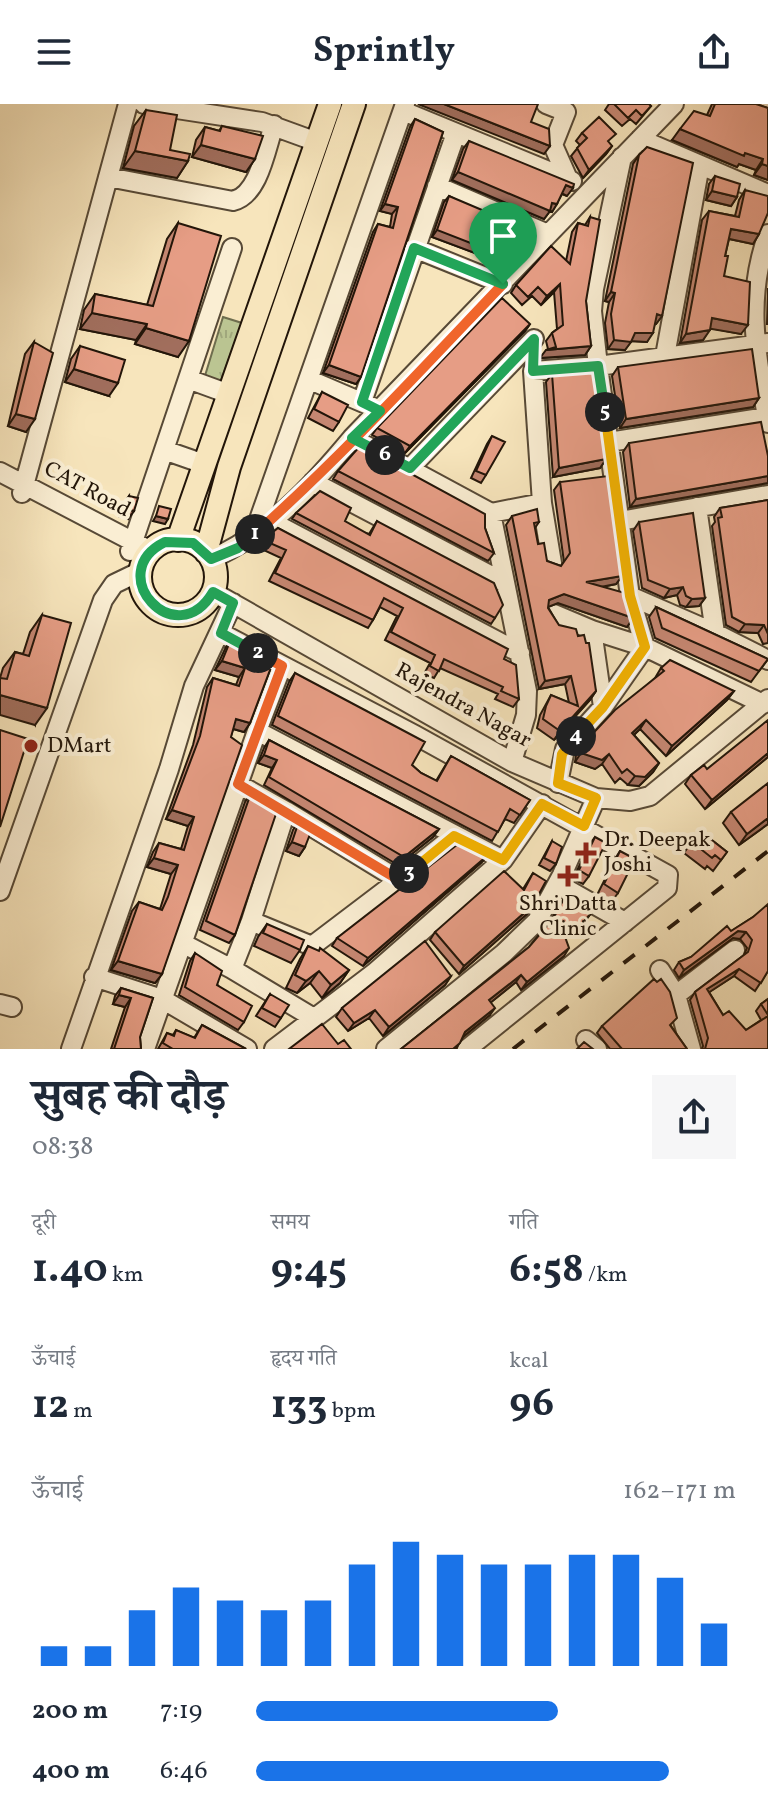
<!DOCTYPE html>
<html lang="hi">
<head>
<meta charset="utf-8">
<style>
  body { margin:0; font-family:Vollkorn,"Noto Serif Devanagari",serif; background:#f6f6f7; color:#1f2937; height:100vh; display:flex; flex-direction:column; font-size:30px; white-space:nowrap }
  * { box-sizing:border-box; margin:0 }
  p { font-size:26px; color:#747a83 }
  .icon { flex:none; width:44px; height:44px; fill:none; stroke:currentColor; stroke-width:2; stroke-linecap:round; stroke-linejoin:round }
  .map { position:relative; height:945px; overflow:hidden }
  .drawer { display:flex; flex-direction:column; background:#fff; flex:1 }
  .drawer>* { flex:none }
  .pin { position:absolute; display:grid; place-items:center; width:68px; height:68px; color:#fff; margin:-82px -34px; border-radius:50% 50% 50% 0; rotate:-45deg; box-shadow:0 0 8px #0007 }
  .pin .icon { rotate:45deg }
  .km { position:absolute; width:40px; height:40px; margin:-20px; border-radius:50%; background:#222; color:#fff; font-size:22px; line-height:40px; text-align:center }
  .round { display:grid; place-items:center; flex:none; width:84px; height:84px; border-radius:0px; background:#f6f6f7 }
  .headline { display:flex; align-items:center; justify-content:space-between; height:136px; padding:0 32px }
  h1 { font-size:44px; font-weight:700; line-height:60px }
  .figures { display:grid; grid-template-columns:repeat(3,1fr); gap:12px; height:136px; padding:8px 32px }
  .figures div { display:grid; align-content:center }
  .figures b { font-size:40px; font-weight:700 }
  .figures small { font-size:22px; font-weight:400 }
  .figures p { font-size:22px }
  .chart { height:224px; padding:16px 32px }
  .chart p { display:flex; justify-content:space-between }
  .chart svg { width:100%; height:144px; margin-top:8px; stroke:#1a73e8; stroke-width:6 }
  ul { padding:0 32px; list-style:none; font-size:26px }
  li { display:grid; grid-template-columns:128px 96px 1fr; align-items:center; height:60px }
  li i { height:20px; border-radius:10px; background:#1a73e8 }
  header { display:flex; justify-content:space-between; align-items:center; height:104px; padding:0 32px; background:#fff; font-size:36px; font-weight:700 }
  .map>svg:first-child { display:block }
</style>
</head>
<body>
<header><svg class="icon" aria-label="menu" viewBox="0 0 24 24"><path d="M4 6h16M4 12h16M4 18h16"/></svg>Sprintly<svg class="icon" aria-label="share" viewBox="0 0 24 24"><path d="M12 15V3M7 8l5-5 5 5M5 13v7h14v-7"/></svg></header>
<div class="map">
<svg width="768" height="945" viewBox="0 0 768 945">
  <defs>
    <pattern id="park-tufts" width="24" height="20" patternUnits="userSpaceOnUse" patternTransform="scale(2)"><rect width="24" height="20" fill="#bbc592"/><path d="M3 7l-1-3M5 7V3M7 7l1-3M15 17l-1-3M17 17v-4M19 17l1-3" fill="none" stroke="#a0a87d"/></pattern>
  </defs>
  <rect width="100%" height="100%" fill="#f7e5bc"/>
  <filter id="stains"><feTurbulence type="fractalNoise" baseFrequency=".0025" numOctaves="4"/><feColorMatrix values="0 0 0 0 .2 0 0 0 0 .09 0 0 0 0 .02 0 0 0 .5 -.17"/></filter>
  <radialGradient id="worn" r=".72"><stop offset=".6" stop-color="#630" stop-opacity="0"/><stop offset="1" stop-color="#630" stop-opacity=".3"/></radialGradient>
  <path fill="url(#park-tufts)" stroke="#6e6d4e" stroke-width="2" d="M223 213 242 219 220 279 204 275Z"/>
  <g fill="none" stroke-linecap="round" stroke-linejoin="round">
    <g stroke="#574936" stroke-width="22">
      <path id="minor" d="M144 0 262 18 317 38
        M546 0 566 8 553 41 568 75 572 77
        M765 0 768 1
        M403 7 568 75
        M640 35 768 90
        M622 53 594 185 592 207 598 262 768 239
        M108 73 233 97C259 91 266 44 274 21
        M437 82 548 130
        M768 130C744 197 757 252 768 319
        M414 144 503 180
        M665 252 700 61
        M188 275 229 290
        M310 276 373 303
        M362 298 456 29
        M352 334 491 409
        M609 338 767 313
        M164 346 204 360
        M410 364 534 235
        M0 368 151 447
        M313 378 505 479
        M22 389 128 0
        M542 399 552 459
        M697 403 715 529 768 556
        M270 417 520 549
        M620 417 768 391
        M255 427 405 0
        M130 447 232 144
        M211 455C267 431 313 381 352 334L674 0
        M213 488 512 658 596 694 630 697 650 692 768 595
        M630 492 715 529
        M554 510 592 526
        M221 529 415 631 668 771 667 784 467 945
        M603 603 592 526 645 543 763 600
        M257 627 282 562
        M512 658 526 611 527 587 491 409 542 399 533 267 598 262 630 492 645 543 603 603 565 645 558 679
        M238 680 286 707
        M503 756 542 700
        M399 776 454 732
        M558 780 625 818
        M0 787 103 496 114 480 141 467
        M251 817 286 707 399 776 312 842 251 817 232 865 312 913
        M184 840 232 865
        M660 866 676 891 691 945
        M94 873 162 895 247 945
        M676 891 735 846
        M0 900 12 903
        M586 936 597 945
        M71 945 169 665 194 582 233 499
        M145 945 257 627 503 756 374 869 274 945
        M386 945 504 849 537 817 562 771 596 694"/>
    </g>
    <g stroke="#221509" stroke-width="26">
      <path id="major" d="M140 473a38 38 0 1 1 76 0a38 38 0 1 1-76 0Z
        M178 436 330 0
        M206 448 229 363 354 0"/>
    </g>
    <use href="#minor" stroke="#faeed3" stroke-width="18"/>
    <use href="#major" stroke="#f7e5bc" stroke-width="22"/>
    <path stroke="#221509" stroke-width="4" stroke-dasharray="14 14" stroke-linecap="butt" d="M513 945 768 747"/>
  </g>
  <path fill="#c68772" stroke="#221509" stroke-width="2" d="M609 0H649L651 2 636 20 630 15 622 22 605 6Z
    M712 0H756L768 4V76L754 71 756 66 739 60 737 63 672 36 707 11Z
    M146 6 170 46 188 57 177 74 123 64 134 22Z
    M415 15 443 28 361 273 356 280 323 269 373 128 378 120 390 123 392 110 380 107 410 23Z
    M222 22 255 55 246 68 192 53 196 36 205 23 219 27Z
    M582 29 609 39 612 42 606 50 583 74 571 52 580 41 576 37Z
    M469 37 567 92 562 90 552 108 550 107 544 115 452 76 463 45Z
    M639 51 662 212 656 220H655L647 238 631 237 625 246 608 245 605 219 609 198 605 197 633 60Z
    M715 72 737 93 731 102 706 96 709 80Z
    M745 86 759 130 753 140 729 135 725 152 724 172 741 230 710 224 703 236 680 239 702 116 709 107 735 112 739 96Z
    M449 92 525 133 499 158 432 133 444 98Z
    M590 113 586 197 591 242 585 251 540 254 548 245 546 237 552 229 557 225 554 188 541 201 532 192 522 201 511 189 516 181 566 157 572 128 578 119 585 121Z
    M178 119V253L135 240 136 236 80 225 84 206 95 190 147 201 167 135Z
    M768 184V220H767Z
    M530 220 525 227 405 349 372 331 377 324Z
    M34 238 26 328 8 322 25 250Z
    M80 242 109 292 65 278 71 255Z
    M618 263 759 294 753 303 620 324 612 272Z
    M552 270 606 355 600 364 553 373 546 278Z
    M322 288 339 318 333 327 308 314Z
    M492 332 486 371 481 379 471 374 487 340Z
    M629 339 768 352V379L630 403 623 348Z
    M338 367 485 424 494 449 488 457 333 375Z
    M560 378 622 472 616 480 602 483 633 514 627 523 558 499 548 503 596 587 590 596 554 636 537 624 540 611 551 591 569 599 565 580 539 585 506 421 512 412 539 418 535 424 538 440 547 457 561 462 564 458 554 386Z
    M129 392 128 415 120 413 123 400Z
    M768 396V539L763 540 758 529 739 528 726 521 712 422 715 418 714 413 720 404Z
    M296 409 369 430 377 417 495 514 491 520 292 415Z
    M639 418 705 494 699 502 686 503 680 501 677 491 664 494 642 484 633 427Z
    M278 424 504 555 519 595 513 603 495 595 498 590 440 564 434 574 424 570 430 559 385 536 397 512 380 503 373 516 368 524 269 477 281 454 257 443 263 436Z
    M656 503 768 555 751 578 655 534 649 513Z
    M42 511 35 621 0 574 3 564 15 548 23 550 30 528Z
    M231 535 273 558 250 619 244 628 233 625 162 870 155 879 111 866 132 807 139 798 160 805 161 802 171 770 147 763 153 748 159 739 181 745 188 722 166 715 193 641 207 583 213 574 236 581 239 573 215 566 225 545Z
    M661 564 734 587 727 596 666 652 640 625 634 631 659 659 653 668 639 682 628 681 620 674 615 679 602 660 595 665 575 658 576 651 582 641 655 574Z
    M295 569 412 661 421 669 436 677 451 652 530 696 514 719 505 715 492 737 272 621 289 578Z
    M269 636 439 725 433 733 398 761 264 681 272 664 258 659 264 644Z
    M768 653 705 705 685 680 691 671 707 665Z
    M251 689 235 831 229 839 200 826 245 698Z
    M731 708 768 720 739 741 723 719Z
    M299 717 305 743 299 752 286 747 293 726Z
    M699 726 727 748 713 767 707 762 705 765 684 749Z
    M595 733 589 772 583 780 573 775 589 741Z
    M552 737 556 760 550 767 539 761Z
    M620 747 618 789 612 797 598 789 615 755Z
    M482 758 363 862 332 842 337 834Z
    M533 769 527 810 459 870 430 836 435 828 523 785Z
    M566 791 592 808 575 830 565 835 564 852 521 886 516 878 491 898 490 911 463 933 456 945H401L529 843 549 819Z
    M753 813 768 867 755 887 734 872 709 888 723 911 746 926 761 916 756 907 761 900 768 895V945H702L703 942 690 896 695 888 744 851 747 844 740 835 733 834 679 874 674 866 679 858 691 853Z
    M267 820 300 846 291 859 254 842 258 833Z
    M308 842 349 866 340 879 322 894 310 879 297 889 286 884 300 855Z
    M195 849 244 918 238 926 179 891 190 857Z
    M451 872 445 881 383 932 369 914 348 927 336 913 342 904Z
    M121 884 153 894 140 933 141 945H111L125 903 113 900 115 892Z
    M270 890 281 914 275 923 256 912Z
    M202 921 246 945H158L167 929 173 931 176 926 194 934Z
    M602 922H671L687 945H610L597 929Z"/>
  <path fill="#a16e5d" stroke="#221509" stroke-width="2" d="M418 0H444L550 42 544 50Z
    M680 25 763 55 756 66 739 60 737 63 672 36Z
    M201 41 255 55 246 68 192 53Z
    M612 42 606 50 583 74 589 66Z
    M135 47 188 57 177 74 123 64Z
    M762 60 768 62V76L754 71Z
    M458 68 552 99 557 100 552 108 548 107H550L544 115 452 76Z
    M566 81 573 84 567 92 561 89Z
    M712 87 737 93 731 102 706 96Z
    M385 100 398 103 392 110 380 107Z
    M731 125 759 130 753 140 725 134Z
    M437 126H529L525 133 499 158 432 133Z
    M560 180 554 188 541 201 547 192Z
    M611 188 615 189 609 198 605 197Z
    M92 209 147 220 136 236 80 225Z
    M657 210 662 212 656 220 651 219Z
    M712 214 748 221 741 230 706 224Z
    M530 220 525 227 405 349 410 342Z
    M146 224 189 237 178 253 135 240Z
    M710 226 703 236 680 239 686 230Z
    M635 229H653L647 238 629 237 631 238 625 246 608 245 614 236Z
    M591 242 585 251 540 254 546 246Z
    M329 261 361 273 356 280 323 269Z
    M74 265 118 279 109 292 65 278Z
    M759 294 753 303 620 324 626 315Z
    M16 310 35 315 26 328 8 322Z
    M606 355 600 364 553 373 559 364Z
    M768 372V379L630 403 636 395Z
    M126 405 134 407 128 415 120 413Z
    M156 412 168 415 165 420 153 417Z
    M622 472 616 480 580 487 586 478Z
    M683 483 677 491 664 494 670 485Z
    M564 490 633 514 627 523 558 499 543 505 549 496Z
    M705 494 699 502 686 503 692 495Z
    M745 520 764 521 758 529 739 528Z
    M222 557 245 564 239 573 215 566Z
    M571 572 565 580 539 585 545 577Z
    M596 587 590 596 554 636 560 627Z
    M734 587 727 596 666 652 672 642Z
    M0 591 47 604 35 621 0 611Z
    M236 615 250 619 244 628 230 624Z
    M646 616 640 625 626 638 632 629Z
    M581 649 609 650 602 660 595 665 575 658Z
    M768 649V653L705 705 712 696Z
    M264 651 277 656 272 664 258 659Z
    M659 659 653 668 639 682 628 681 635 672Z
    M172 706 194 713 188 722 166 715Z
    M768 714V720L739 741 747 730Z
    M439 725 433 733 398 761 404 753Z
    M292 738 305 743 299 752 286 747Z
    M488 751 482 758 363 862 368 854Z
    M154 754 178 761 171 770 147 763Z
    M533 801 527 810 459 870 464 862Z
    M592 808 575 830 558 838 564 830Z
    M738 827 746 828 740 835 733 834 679 874 684 866Z
    M569 844 564 852 521 886 527 878Z
    M118 857 162 870 155 879 111 866Z
    M739 865 734 872 702 893 707 885Z
    M349 866 340 879 322 894 331 881Z
    M319 867 310 879 297 889 306 877Z
    M521 871 516 878 484 904 489 896Z
    M451 872 445 881 383 932 389 923Z
    M119 891 131 894 125 903 113 900Z
    M495 904 490 911 459 936 465 928Z
    M375 906 369 914 348 927 354 919Z"/>
  <path fill="#e69d85" stroke="#221509" stroke-width="2" d="M444 0H538L531 18 549 25 550 42Z
    M614 0H649L651 2 642 12 636 6 628 14Z
    M715 0H756L768 4V62L762 60 763 55 745 49 744 52 680 25 694 7 710 12Z
    M146 6 177 11 170 46 190 50 188 57 135 47Z
    M599 13 616 30 608 37 612 42 589 66 577 44 587 34 582 29Z
    M415 15 443 28 361 273 329 261 378 120 393 124 398 103 385 100Z
    M222 22 263 32 255 55 201 41 205 23 220 27Z
    M469 37 574 80 573 84 566 81 557 100 552 99 550 107 458 68Z
    M647 43 693 59 662 212 657 210 653 229H635L631 238 614 236 611 210 615 189 611 188 639 51Z
    M715 72 740 80 737 93 712 87Z
    M745 86 768 92V109L759 130 731 125 725 152H728L724 172 750 178 748 221 712 214 710 226 686 230 709 107 739 113Z
    M449 92 529 126 504 152 437 126Z
    M590 113 600 116 586 197 591 242 546 246 556 243 552 229 563 221 560 180 547 192 538 183 528 193 516 181 551 142 570 160 578 119 588 122Z
    M178 119 221 132 189 237 146 224 147 220 92 209 95 190 153 202Z
    M502 194 530 220 410 342 377 324Z
    M34 238 53 249 35 315 16 310Z
    M80 242 125 256 118 279 74 265Z
    M752 245 759 294 626 315 618 263Z
    M594 266 606 355 559 364 552 270Z
    M322 288 348 301 339 318 314 305Z
    M761 318 768 352V372L636 395 629 339Z
    M492 332 505 338 486 371 476 367Z
    M360 342 485 410V424L494 449 338 367Z
    M608 372 622 472 586 478 625 489 633 514 564 490 549 496 548 504 559 521 576 525 578 532 584 531 586 539H589L596 587 560 627 543 615 546 602 551 591 578 602 571 572 545 577 512 412 537 405 539 418 534 419 538 440 544 439 547 457 561 462 570 449 560 378Z
    M320 387 351 404 345 417 370 431 377 417 494 479 503 501 495 514 296 409Z
    M129 392 138 394 134 407 126 405Z
    M768 396V530L764 521 745 520 732 513 718 414 722 413 720 404Z
    M159 402 171 405 168 415 156 412Z
    M693 409 705 494 692 495 686 492 683 483 670 485 648 476 639 418Z
    M278 424 508 545 504 555 516 561 519 595 501 587 503 583 444 555 439 567 430 562 435 551 391 528 403 504 384 494 373 516 275 469 286 446 263 436Z
    M656 503 768 555 759 567 662 524Z
    M42 511 71 519 47 604 0 591V574L7 575 15 548 29 552Z
    M231 535 273 558 250 619 236 615 231 633 242 641 162 870 118 857 139 798 162 806 168 793 178 761 154 754 159 739 184 746 194 713 172 706 200 632 213 574 239 582 245 564 222 557Z
    M670 556 734 587 672 642 646 616 632 629 659 659 645 673 635 672 627 665 622 669 609 650 602 656 581 649 582 641 615 606 664 567 661 564Z
    M295 569 425 638 412 661 421 669 437 677 451 652 530 696 520 711 510 705 498 728 278 612Z
    M768 616V649L712 696 691 671 704 661 707 665Z
    M0 626 28 635 0 723Z
    M269 636 439 725 404 753 269 673 277 656 264 651Z
    M768 679V714L747 730 731 708Z
    M251 689 278 704 235 831 206 817Z
    M299 717 312 725 305 743 292 738Z
    M699 726 727 748 721 756 715 751 712 754 692 738Z
    M595 733 606 739 589 772 579 766Z
    M462 737 488 751 368 854 337 834Z
    M552 737 562 743 556 760 544 754Z
    M620 747 635 755 618 789 604 780Z
    M504 767 524 786 533 769 546 777 533 801 464 862 435 828Z
    M566 791 592 808 580 822 564 830 569 844 527 878 521 871 489 896 495 904 465 928 460 939 453 945H401L529 843 553 815Z
    M768 800V867L761 879 739 865 707 885 723 911 729 907 746 926 768 912V945H705L708 934 695 888 748 848 752 836 746 828 738 827 684 866 679 858 691 853 727 822 731 827 753 813Z
    M267 820 304 836 300 846 263 829Z
    M425 837 451 872 389 923 375 906 354 919 342 904Z
    M308 842 319 847 320 844 349 866 331 881 319 867 306 877 295 871Z
    M195 849 222 867 217 881 252 902 244 918 185 883Z
    M654 875 657 878 661 875 670 888 677 914 670 921 687 945H622L602 922Z
    M121 884 153 894 140 933 141 945H114L131 894 119 891Z
    M270 890 289 901 281 914 262 904Z
    M768 895V911L761 900Z
    M322 920 338 940 344 936 351 945H289Z
    M202 921 246 945H173L163 939 167 929 174 932 176 926 195 934Z
    M584 938 593 945H577Z"/>
  <g fill="none" stroke-linecap="round" stroke-linejoin="round">
    <g stroke="#fff" stroke-width="16">
      <path id="split-1" d="M255 430C342 352 422 265 503 180"/>
    </g>
    <g stroke="#fff" stroke-width="16">
      <path id="split-2" d="M255 430 238 444 211 455 193 439 165 438C102 469 176 551 213 488L233 499 221 529 258 549"/>
    </g>
    <g stroke="#fff" stroke-width="16">
      <path id="split-3" d="M258 549 282 562 238 680 399 776 409 769"/>
    </g>
    <g stroke="#fff" stroke-width="16">
      <path id="split-4" d="M409 769 454 732 503 756 542 700 584 722 596 694 558 679 562 650 576 632"/>
    </g>
    <g stroke="#fff" stroke-width="16">
      <path id="split-5" d="M576 632 603 603 645 543 630 492 605 308"/>
    </g>
    <g stroke="#fff" stroke-width="16">
      <path id="split-6" d="M385 351 410 364 534 235 533 267 598 262 605 308"/>
    </g>
    <g stroke="#fff" stroke-width="16">
      <path id="split-7" d="M385 351 352 334 380 307 362 298 414 144 503 180"/>
    </g>
    <use href="#split-1" stroke="#f0652b" stroke-width="10"/>
    <use href="#split-2" stroke="#22a559" stroke-width="10"/>
    <use href="#split-3" stroke="#f0652b" stroke-width="10"/>
    <use href="#split-4" stroke="#f5b400" stroke-width="10"/>
    <use href="#split-5" stroke="#f5b400" stroke-width="10"/>
    <use href="#split-6" stroke="#22a559" stroke-width="10"/>
    <use href="#split-7" stroke="#22a559" stroke-width="10"/>
  </g>
  <g fill="#8f2418" stroke="#faeed3" stroke-width="3">
    <circle cx="31" cy="642" r="8"/>
    <path d="M582 737h8v8h8v8h-8v8h-8v-8h-8v-8h8z"/>
    <path d="M564 760h8v8h8v8h-8v8h-8v-8h-8v-8h8z"/>
  </g>
  <g text-anchor="middle" dominant-baseline="central" stroke-width="8" stroke-linejoin="round" paint-order="stroke">
    <g font-size="22" fill="#221509" stroke="#faeed3">
      <text transform="translate(87 386) rotate(28)">CAT Road</text>
      <text transform="translate(463 602) rotate(29)">Rajendra Nagar</text>
    </g>
    <g font-size="22" fill="#221509" stroke="#faeed3" text-anchor="start">
      <text x="47" y="642">DMart</text>
      <text x="604" y="736">Dr. Deepak<tspan x="604" dy="25">Joshi</tspan></text>
      <text x="568" y="800" text-anchor="middle">Shri Datta<tspan x="568" dy="25">Clinic</tspan></text>
    </g>
  </g>
  <rect width="100%" height="100%" filter="url(#stains)"/>
  <rect width="100%" height="100%" fill="url(#worn)"/>
</svg>
<div class="pin" style="left:503px;top:180px;background:#1e9e55"><svg class="icon" aria-label="arrive" viewBox="0 0 24 24"><path d="M6 21V4h12l-3 4 3 4H6"/></svg></div>
<b class="km" style="left:255px;top:430px">1</b>
<b class="km" style="left:258px;top:549px">2</b>
<b class="km" style="left:409px;top:769px">3</b>
<b class="km" style="left:576px;top:632px">4</b>
<b class="km" style="left:605px;top:308px">5</b>
<b class="km" style="left:385px;top:351px">6</b>
</div>
<section class="drawer">
<div class="headline"><div><h1>सुबह की दौड़</h1><p>08:38</p></div><a class="round"><svg class="icon" aria-label="share" viewBox="0 0 24 24"><path d="M12 15V3M7 8l5-5 5 5M5 13v7h14v-7"/></svg></a></div>
<div class="figures">
<div><p>दूरी</p><b>1.40<small> km</small></b></div>
<div><p>समय</p><b>9:45</b></div>
<div><p>गति</p><b>6:58<small> /km</small></b></div>
</div>
<div class="figures">
<div><p>ऊँचाई</p><b>12<small> m</small></b></div>
<div><p>हृदय गति</p><b>133<small> bpm</small></b></div>
<div><p>kcal</p><b>96</b></div>
</div>
<div class="chart"><p><span>ऊँचाई</span>162–171 m</p>
<svg viewBox="0 0 160 44" preserveAspectRatio="none"><path d="M5 44V38M15 44V38M25 44V27M35 44V20M45 44V24M55 44V27M65 44V24M75 44V13M85 44V6M95 44V10M105 44V13M115 44V13M125 44V10M135 44V10M145 44V17M155 44V31"/></svg>
</div>
<ul>
<li><b>200 m</b>7:19<i style="width:63%"></i></li>
<li><b>400 m</b>6:46<i style="width:86%"></i></li>
</ul>
</section>
</body>
</html>
